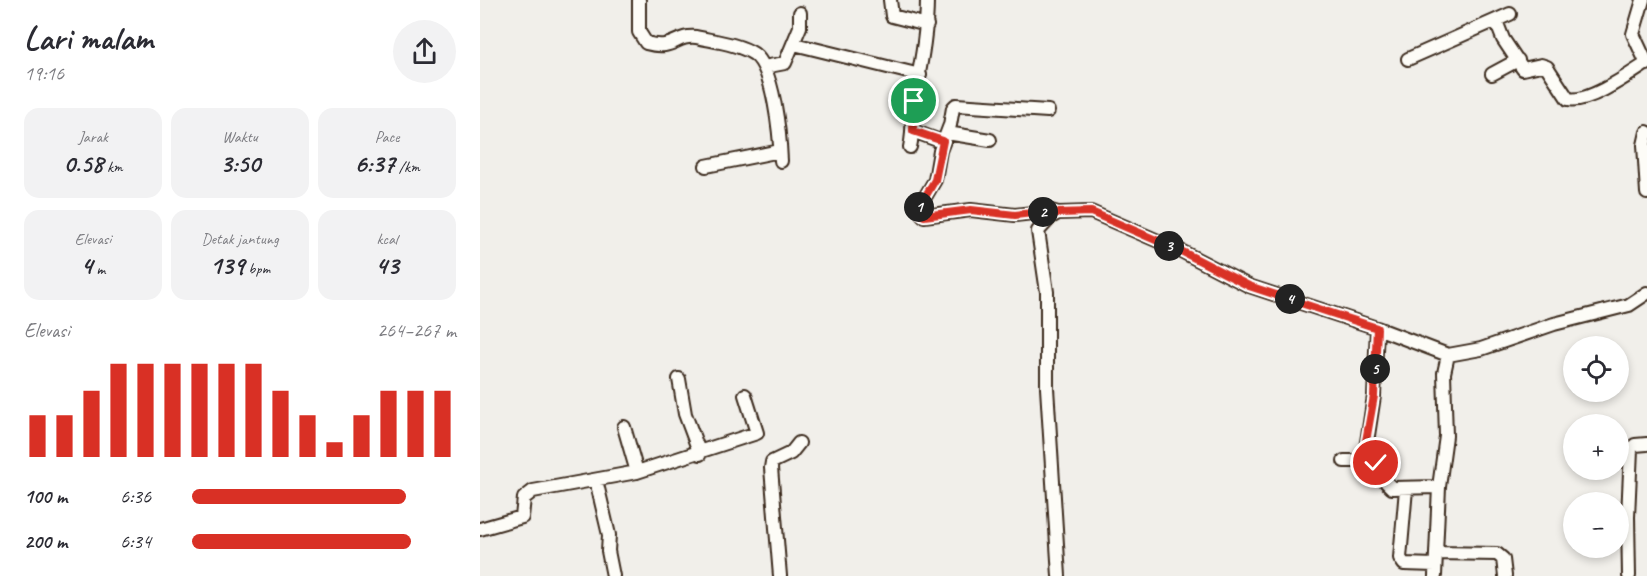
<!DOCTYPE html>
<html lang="id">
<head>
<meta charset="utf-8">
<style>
  body { margin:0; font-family:Caveat,sans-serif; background:#f2f2f3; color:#2b2b33; height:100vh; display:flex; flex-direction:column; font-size:22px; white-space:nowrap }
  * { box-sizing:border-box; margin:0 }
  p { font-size:20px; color:#7c7c81 }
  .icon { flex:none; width:33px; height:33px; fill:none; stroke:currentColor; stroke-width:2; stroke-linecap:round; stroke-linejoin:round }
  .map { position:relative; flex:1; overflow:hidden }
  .panel { display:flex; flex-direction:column; background:#fff; width:480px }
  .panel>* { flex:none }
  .controls { position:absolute; left:1083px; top:336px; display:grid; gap:12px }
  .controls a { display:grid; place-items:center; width:66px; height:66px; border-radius:50%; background:#fff; box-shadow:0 3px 9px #0003; font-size:30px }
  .pin { position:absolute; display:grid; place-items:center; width:51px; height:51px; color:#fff; margin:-26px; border:3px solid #fff; border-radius:50%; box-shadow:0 2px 6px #0007 }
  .km { position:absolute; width:30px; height:30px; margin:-15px; border-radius:50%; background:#222; color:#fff; font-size:16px; line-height:30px; text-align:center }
  .round { display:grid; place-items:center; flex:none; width:63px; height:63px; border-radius:32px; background:#f2f2f3 }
  .head { display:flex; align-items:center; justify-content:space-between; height:102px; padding:0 24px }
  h1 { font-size:33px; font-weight:700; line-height:45px }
  .stats { display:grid; grid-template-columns:repeat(3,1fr); gap:9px; height:102px; padding:6px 24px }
  .stats div { display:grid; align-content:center; border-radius:15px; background:#f2f2f3; text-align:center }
  .stats b { font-size:26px; font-weight:700 }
  .stats small { font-size:16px; font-weight:400 }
  .stats p { font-size:16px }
  .chart { height:168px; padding:12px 24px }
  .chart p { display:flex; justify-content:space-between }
  .chart svg { width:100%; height:108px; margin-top:6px; stroke:#d93025; stroke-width:6 }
  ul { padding:0 24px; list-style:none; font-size:20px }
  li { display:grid; grid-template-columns:96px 72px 1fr; align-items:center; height:45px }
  li i { height:15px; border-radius:8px; background:#d93025 }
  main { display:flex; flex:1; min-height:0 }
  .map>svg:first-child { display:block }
</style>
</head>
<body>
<main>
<section class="panel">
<div class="head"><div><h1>Lari malam</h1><p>19:16</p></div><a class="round"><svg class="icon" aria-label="share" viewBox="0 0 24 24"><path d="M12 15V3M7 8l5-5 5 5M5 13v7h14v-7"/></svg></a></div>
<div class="stats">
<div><p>Jarak</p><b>0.58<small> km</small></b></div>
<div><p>Waktu</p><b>3:50</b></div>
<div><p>Pace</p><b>6:37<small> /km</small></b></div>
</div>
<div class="stats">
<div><p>Elevasi</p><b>4<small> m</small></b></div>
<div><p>Detak jantung</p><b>139<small> bpm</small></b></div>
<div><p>kcal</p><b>43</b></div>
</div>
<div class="chart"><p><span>Elevasi</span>264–267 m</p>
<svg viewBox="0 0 160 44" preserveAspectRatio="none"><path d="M5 44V27M15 44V27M25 44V17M35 44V6M45 44V6M55 44V6M65 44V6M75 44V6M85 44V6M95 44V17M105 44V27M115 44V38M125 44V27M135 44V17M145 44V17M155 44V17"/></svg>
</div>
<ul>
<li><b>100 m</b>6:36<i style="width:81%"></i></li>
<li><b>200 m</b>6:34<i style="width:83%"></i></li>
</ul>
</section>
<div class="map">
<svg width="1167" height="576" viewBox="0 0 1167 576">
  <rect width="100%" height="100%" fill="#f1efea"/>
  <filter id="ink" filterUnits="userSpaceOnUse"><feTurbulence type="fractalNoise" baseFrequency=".0167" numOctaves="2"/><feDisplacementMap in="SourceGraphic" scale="12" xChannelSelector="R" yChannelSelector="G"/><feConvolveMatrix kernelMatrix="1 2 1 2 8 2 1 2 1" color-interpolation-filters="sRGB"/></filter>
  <g filter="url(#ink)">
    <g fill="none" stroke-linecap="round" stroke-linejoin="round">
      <g stroke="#3b2a1e" stroke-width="16">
        <path id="minor" d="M159 0V32L166 43C195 51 194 35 216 37 233 41 259 44 274 54 294 68 300 137 301 161
          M410 0 412 16 447 25
          M1163 0 1153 34 1167 64
          M1016 21 1023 39 1043 69 1061 65 1067 67 1088 99C1108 104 1150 74 1167 63
          M314 44 440 75
          M928 59 1030 14
          M284 67 305 63 320 27V13
          M1012 74 1038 60
          M568 111 476 105 473 108 470 125 460 151 455 180 438 209 444 216 491 210 535 215 571 211 578 213
          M433 131 463 142
          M1167 132 1164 145 1167 193
          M467 133 510 140
          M430 147C434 130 431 117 434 101 440 67 447 35 447 0
          M226 166 300 151
          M199 379 205 414 220 454
          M144 427 157 472
          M883 458 902 465 906 482 912 488 959 487
          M864 461H879L885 455 894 396 897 328
          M116 480 129 535 128 551 133 576
          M926 489 920 558 924 564 955 565
          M0 529 42 517 44 498 53 491 157 472 277 433 265 395
          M956 553 1017 554 1023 559 1025 576
          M300 576 291 468 292 462 311 453 319 443
          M579 576 567 388V292L558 231 571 217 578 213 611 212 699 250 769 286 897 328 968 355 1001 349 1074 324 1149 305 1167 293
          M955 576 959 487 966 436 964 373 968 355
          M1149 576 1148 517 1151 449 1155 445 1167 444"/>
      </g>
      <use href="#minor" stroke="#fdfcf7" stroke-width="12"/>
    </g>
  </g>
  <g fill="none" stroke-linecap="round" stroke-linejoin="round" filter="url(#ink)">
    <g stroke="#fff" stroke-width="12">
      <path id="route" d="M434 101 433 131 463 141 455 180 438 209 440 214 444 216 491 210 535 215 570 211 578 213 611 212 699 250 769 286 897 328 894 396 883 458 896 463"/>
    </g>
    <use href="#route" stroke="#d93025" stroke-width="8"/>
  </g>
</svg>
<div class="controls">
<a><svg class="icon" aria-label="locate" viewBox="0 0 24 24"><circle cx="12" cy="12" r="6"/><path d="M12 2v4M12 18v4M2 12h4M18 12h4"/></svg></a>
<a>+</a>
<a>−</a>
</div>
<div class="pin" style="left:434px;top:101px;background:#1e9e55"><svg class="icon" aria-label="arrive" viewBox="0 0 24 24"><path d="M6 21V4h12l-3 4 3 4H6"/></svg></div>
<div class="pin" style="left:896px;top:463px;background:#d93025"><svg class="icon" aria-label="check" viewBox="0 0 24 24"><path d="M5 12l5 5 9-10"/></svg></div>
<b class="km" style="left:439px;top:207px">1</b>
<b class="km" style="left:563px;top:212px">2</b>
<b class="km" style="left:689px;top:246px">3</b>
<b class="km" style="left:810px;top:299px">4</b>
<b class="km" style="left:895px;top:369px">5</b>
</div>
</main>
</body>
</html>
